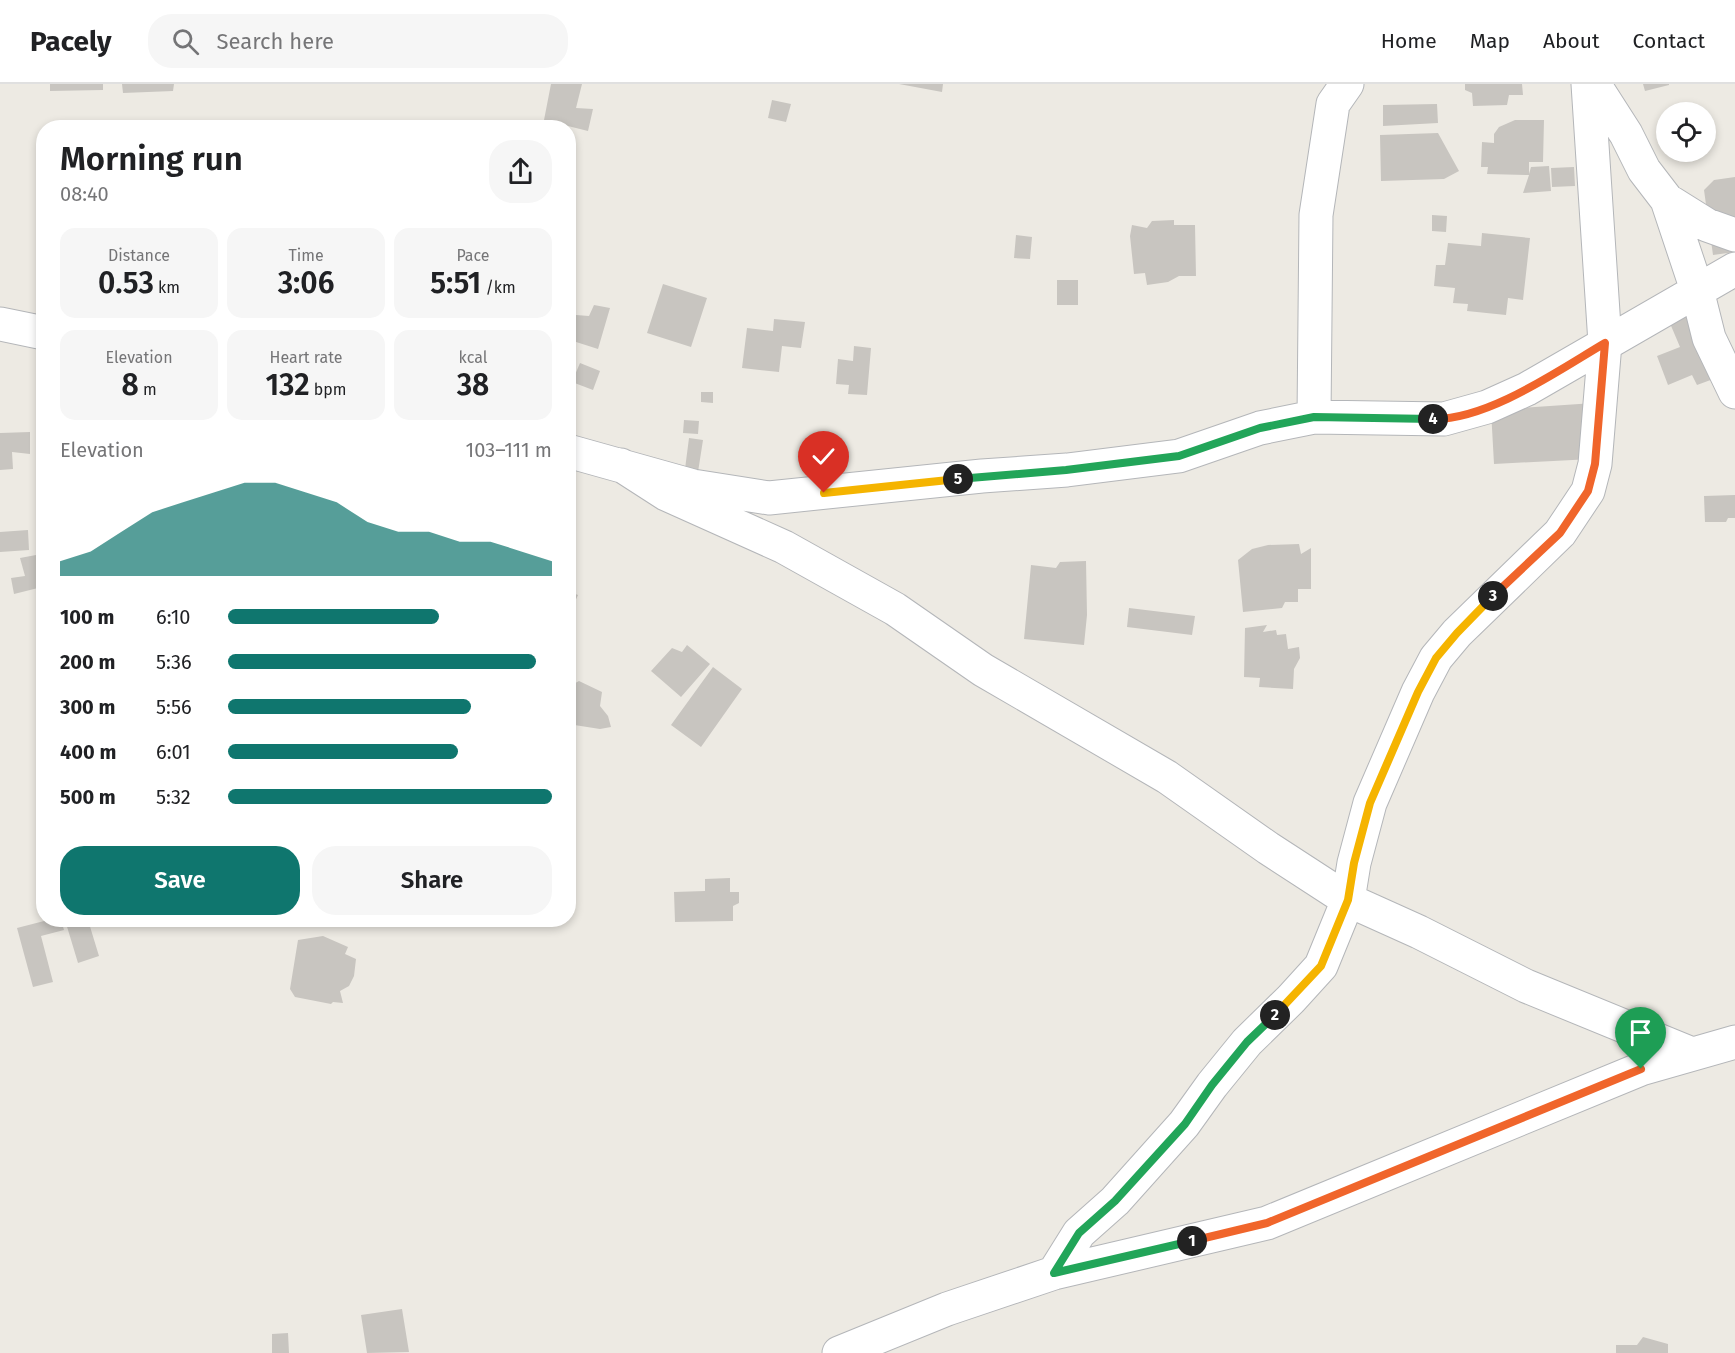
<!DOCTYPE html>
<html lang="en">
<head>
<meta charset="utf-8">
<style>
  body { margin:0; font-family:"Fira Sans",sans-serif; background:#f6f6f6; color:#202124; height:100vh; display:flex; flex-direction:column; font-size:22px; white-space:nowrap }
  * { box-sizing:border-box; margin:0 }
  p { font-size:20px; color:#757577 }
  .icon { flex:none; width:33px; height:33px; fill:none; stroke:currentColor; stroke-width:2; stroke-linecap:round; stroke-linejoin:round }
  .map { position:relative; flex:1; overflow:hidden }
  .panel { position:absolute; left:36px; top:36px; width:540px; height:807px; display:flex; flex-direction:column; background:#fff; border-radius:24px; box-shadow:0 3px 9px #0003 }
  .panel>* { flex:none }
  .fabs { position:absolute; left:1656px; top:18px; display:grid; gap:12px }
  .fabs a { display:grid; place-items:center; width:60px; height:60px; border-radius:50%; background:#fff; box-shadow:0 3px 9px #0003; font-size:30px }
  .pin { position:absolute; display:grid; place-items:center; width:51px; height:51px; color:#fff; margin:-62px -26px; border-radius:50% 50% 50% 0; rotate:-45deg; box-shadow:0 0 6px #0007 }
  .pin .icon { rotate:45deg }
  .km { position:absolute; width:30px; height:30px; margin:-15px; border-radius:50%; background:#222; color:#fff; font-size:16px; line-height:30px; text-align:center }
  .round { display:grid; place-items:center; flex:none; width:63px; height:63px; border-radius:24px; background:#f6f6f6 }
  .head { display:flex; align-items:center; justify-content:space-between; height:102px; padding:0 24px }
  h1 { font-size:33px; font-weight:600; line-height:45px }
  .stats { display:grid; grid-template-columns:repeat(3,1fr); gap:9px; height:102px; padding:6px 24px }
  .stats div { display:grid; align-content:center; border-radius:15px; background:#f6f6f6; text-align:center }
  .stats b { font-size:30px; font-weight:600 }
  .stats small { font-size:16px; font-weight:400 }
  .stats p { font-size:16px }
  .chart { height:168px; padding:12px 24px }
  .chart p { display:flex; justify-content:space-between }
  .chart svg { width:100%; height:108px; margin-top:6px; fill:#0f766e; opacity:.7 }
  .primary-button { display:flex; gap:12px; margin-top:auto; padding:12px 24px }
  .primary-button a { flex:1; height:69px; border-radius:24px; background:#0f766e; color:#fff; font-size:24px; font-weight:600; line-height:69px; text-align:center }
  .primary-button a+a { background:#f6f6f6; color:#202124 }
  ul { padding:0 24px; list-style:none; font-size:20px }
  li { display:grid; grid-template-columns:96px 72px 1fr; align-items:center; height:45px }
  li i { height:15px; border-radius:8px; background:#0f766e }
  header { display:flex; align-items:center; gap:36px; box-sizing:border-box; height:84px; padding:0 30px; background:#fff; border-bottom:2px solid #e0e0e0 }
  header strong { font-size:28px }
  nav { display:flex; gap:33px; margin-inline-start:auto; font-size:21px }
  .search { width:420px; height:54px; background:#f6f6f6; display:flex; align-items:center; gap:15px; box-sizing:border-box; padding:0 21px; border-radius:24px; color:#757577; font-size:22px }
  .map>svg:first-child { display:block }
</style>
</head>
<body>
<header>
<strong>Pacely</strong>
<div class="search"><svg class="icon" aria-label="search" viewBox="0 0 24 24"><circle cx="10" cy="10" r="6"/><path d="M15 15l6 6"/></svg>Search here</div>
<nav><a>Home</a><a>Map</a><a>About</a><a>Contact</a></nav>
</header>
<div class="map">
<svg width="1735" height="1269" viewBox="0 0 1735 1269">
  <rect width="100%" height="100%" fill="#edeae3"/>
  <path fill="#c8c5c0" d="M50 0H103V6L50 7Z
    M122 0H174L173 7 123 9Z
    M551 0H582L576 24 593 25 588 47 544 36Z
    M899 0H943L942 8Z
    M1465 0H1522L1523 11H1509L1507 21 1473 22 1472 9 1465 6Z
    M1643 0H1669V1L1645 7Z
    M772 16 791 20 786 38 768 34Z
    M1437 20 1438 39 1383 42V21Z
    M241 36V44H194L193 38Z
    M1515 36H1544L1543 78H1529V90L1531 83 1549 82 1551 107 1523 109 1529 91 1487 90 1488 83H1481L1482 58 1494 59V50L1499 43Z
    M1438 49 1459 87 1444 95 1381 97 1380 51Z
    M1574 83 1575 102 1552 103 1551 84Z
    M1735 93V168L1713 171 1704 106 1714 96Z
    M1432 131 1447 132 1446 148 1432 147Z
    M1174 136V141H1195L1196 192H1179L1168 198 1147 201 1145 189 1134 190 1130 152 1132 141 1147 144 1152 137Z
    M1482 149 1530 154 1523 216 1508 214 1506 231 1467 227 1468 220 1453 219 1455 204 1434 202 1436 181H1445L1448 159 1481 162Z
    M1016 151 1032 153 1030 175 1014 174Z
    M1057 196H1078V221H1057Z
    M663 200 707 214 691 263 647 249Z
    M594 221 610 224 598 265 573 257 575 250 571 246 576 231 589 232Z
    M1690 229 1716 294 1697 301 1692 291 1668 301 1657 272 1680 263 1669 237Z
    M774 235 805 238 801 264 782 262 779 288 742 284 747 244 773 247Z
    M854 262 871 264 867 311 848 310 849 301 836 300 838 275 853 277Z
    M580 279 600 287 593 306 572 298Z
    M701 308H713V319L701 318Z
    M1594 319 1592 375 1494 380 1491 326Z
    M684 336 699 337 698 350 683 349Z
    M30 348V370L12 368 13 385 0 386V349Z
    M689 354 703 356 698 388 685 385Z
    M1735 411V434H1728L1726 438H1705L1704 412Z
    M28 446 29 466 0 468V448Z
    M1299 460 1301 470 1311 464V505H1298V518H1285L1282 524 1243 528 1238 476 1252 465 1268 461Z
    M36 471 42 503 14 510 11 494 25 492 20 474Z
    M1086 477 1087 531 1084 561 1024 555 1031 481 1056 484 1060 478Z
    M568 507 578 511 568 533Z
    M1129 524 1195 532 1192 551 1127 543Z
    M1267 541 1263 548 1276 546 1277 551 1286 550 1288 565 1299 563 1300 574 1294 585 1293 605 1259 603 1260 594 1244 593 1245 544Z
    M687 561 710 580 681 613 651 587 672 564 682 568Z
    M713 583 742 605 701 663 671 641Z
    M579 597 602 608 600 622 608 632 611 643 600 645 568 640V603Z
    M730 794V808H739V819L733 822V837L675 838 674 808 705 807V795Z
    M48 836H61L64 846 41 852 53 898 33 903 17 844Z
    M65 836H88L99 872 78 879Z
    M323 852 348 863 345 870 356 875 354 892 349 902 340 907 343 919 333 918 331 920 295 913 290 905 298 856Z
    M402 1225 409 1268 367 1269 361 1231Z
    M288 1249 289 1269H272V1250Z
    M1643 1253 1668 1260V1269H1616V1261H1637Z"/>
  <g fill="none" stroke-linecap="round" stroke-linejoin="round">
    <g stroke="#b4b6b9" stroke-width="35">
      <path id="minor" d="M1594 0 1626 50 1644 86 1667 116 1697 206 1709 254 1735 308
        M1667 116 1707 141 1735 151
        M0 240 44 249
        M1314 333 1316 131 1333 20 1347 0
        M568 367 693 402 769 414 982 392 1067 386 1179 372 1260 344 1314 333 1444 335 1487 323 1527 305 1735 185
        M621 381 666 410 784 463 895 525 983 586 1167 693 1268 764 1348 816 1419 848 1526 902 1692 970
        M1054 1189 1079 1149 1115 1117 1184 1040 1212 1001 1247 958 1291 915 1321 882 1348 816 1354 779 1370 719 1418 608 1436 574 1457 549 1560 449 1588 407 1595 380 1605 259 1588 0
        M839 1269 947 1225 1054 1189 1267 1139 1641 985 1735 958"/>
    </g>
    <use href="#minor" stroke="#fff" stroke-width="33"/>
  </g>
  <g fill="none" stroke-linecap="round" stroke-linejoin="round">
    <g stroke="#fff" stroke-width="12">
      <path id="split-1" d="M1192 1157 1267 1139 1641 985"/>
    </g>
    <g stroke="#fff" stroke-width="12">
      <path id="split-2" d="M1192 1157 1054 1189 1079 1149 1115 1117 1185 1040 1212 1001 1247 958 1275 931"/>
    </g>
    <g stroke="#fff" stroke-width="12">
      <path id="split-3" d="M1275 931 1321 882 1348 816 1354 779 1370 719 1418 608 1436 574 1457 549 1493 512"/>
    </g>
    <g stroke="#fff" stroke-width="12">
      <path id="split-4" d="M1433 335C1488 336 1559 286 1605 259L1595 380 1588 407 1560 449 1493 512"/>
    </g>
    <g stroke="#fff" stroke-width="12">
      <path id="split-5" d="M958 395 1066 386 1179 372 1260 344 1314 333 1433 335"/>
    </g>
    <g stroke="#fff" stroke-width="12">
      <path id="split-6" d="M824 409 958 395"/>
    </g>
    <use href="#split-1" stroke="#f0652b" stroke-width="8"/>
    <use href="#split-2" stroke="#22a559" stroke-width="8"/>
    <use href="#split-3" stroke="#f5b400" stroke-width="8"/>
    <use href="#split-4" stroke="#f0652b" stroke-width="8"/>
    <use href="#split-5" stroke="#22a559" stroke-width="8"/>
    <use href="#split-6" stroke="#f5b400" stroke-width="8"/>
  </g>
</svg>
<div class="fabs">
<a><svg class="icon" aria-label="locate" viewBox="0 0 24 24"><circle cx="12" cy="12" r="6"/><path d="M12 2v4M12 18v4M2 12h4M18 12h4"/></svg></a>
</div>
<div class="pin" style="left:1641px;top:985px;background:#1e9e55"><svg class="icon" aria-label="arrive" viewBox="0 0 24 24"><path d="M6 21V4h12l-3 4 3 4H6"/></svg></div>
<div class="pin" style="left:824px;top:409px;background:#d93025"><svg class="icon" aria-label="check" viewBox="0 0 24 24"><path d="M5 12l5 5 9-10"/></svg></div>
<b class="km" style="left:1192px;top:1157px">1</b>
<b class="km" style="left:1275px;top:931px">2</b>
<b class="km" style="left:1493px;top:512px">3</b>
<b class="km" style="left:1433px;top:335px">4</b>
<b class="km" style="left:958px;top:395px">5</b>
<section class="panel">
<div class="head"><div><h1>Morning run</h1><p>08:40</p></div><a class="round"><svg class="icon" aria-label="share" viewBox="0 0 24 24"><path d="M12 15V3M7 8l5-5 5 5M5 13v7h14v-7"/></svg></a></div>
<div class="stats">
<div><p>Distance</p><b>0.53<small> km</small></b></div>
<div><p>Time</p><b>3:06</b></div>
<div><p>Pace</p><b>5:51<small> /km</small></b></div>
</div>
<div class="stats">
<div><p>Elevation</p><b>8<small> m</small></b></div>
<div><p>Heart rate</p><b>132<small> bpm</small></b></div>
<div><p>kcal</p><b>38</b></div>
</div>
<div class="chart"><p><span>Elevation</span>103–111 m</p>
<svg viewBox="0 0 160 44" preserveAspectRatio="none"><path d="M0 44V38L10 34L20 26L30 18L40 14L50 10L60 6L70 6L80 10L90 14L100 22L110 26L120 26L130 30L140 30L150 34L160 38V44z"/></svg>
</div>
<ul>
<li><b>100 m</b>6:10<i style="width:65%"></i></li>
<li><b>200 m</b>5:36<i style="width:95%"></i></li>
<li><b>300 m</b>5:56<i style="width:75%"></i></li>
<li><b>400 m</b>6:01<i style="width:71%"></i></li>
<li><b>500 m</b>5:32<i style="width:100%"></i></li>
</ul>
<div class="primary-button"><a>Save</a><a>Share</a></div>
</section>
</div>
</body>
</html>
